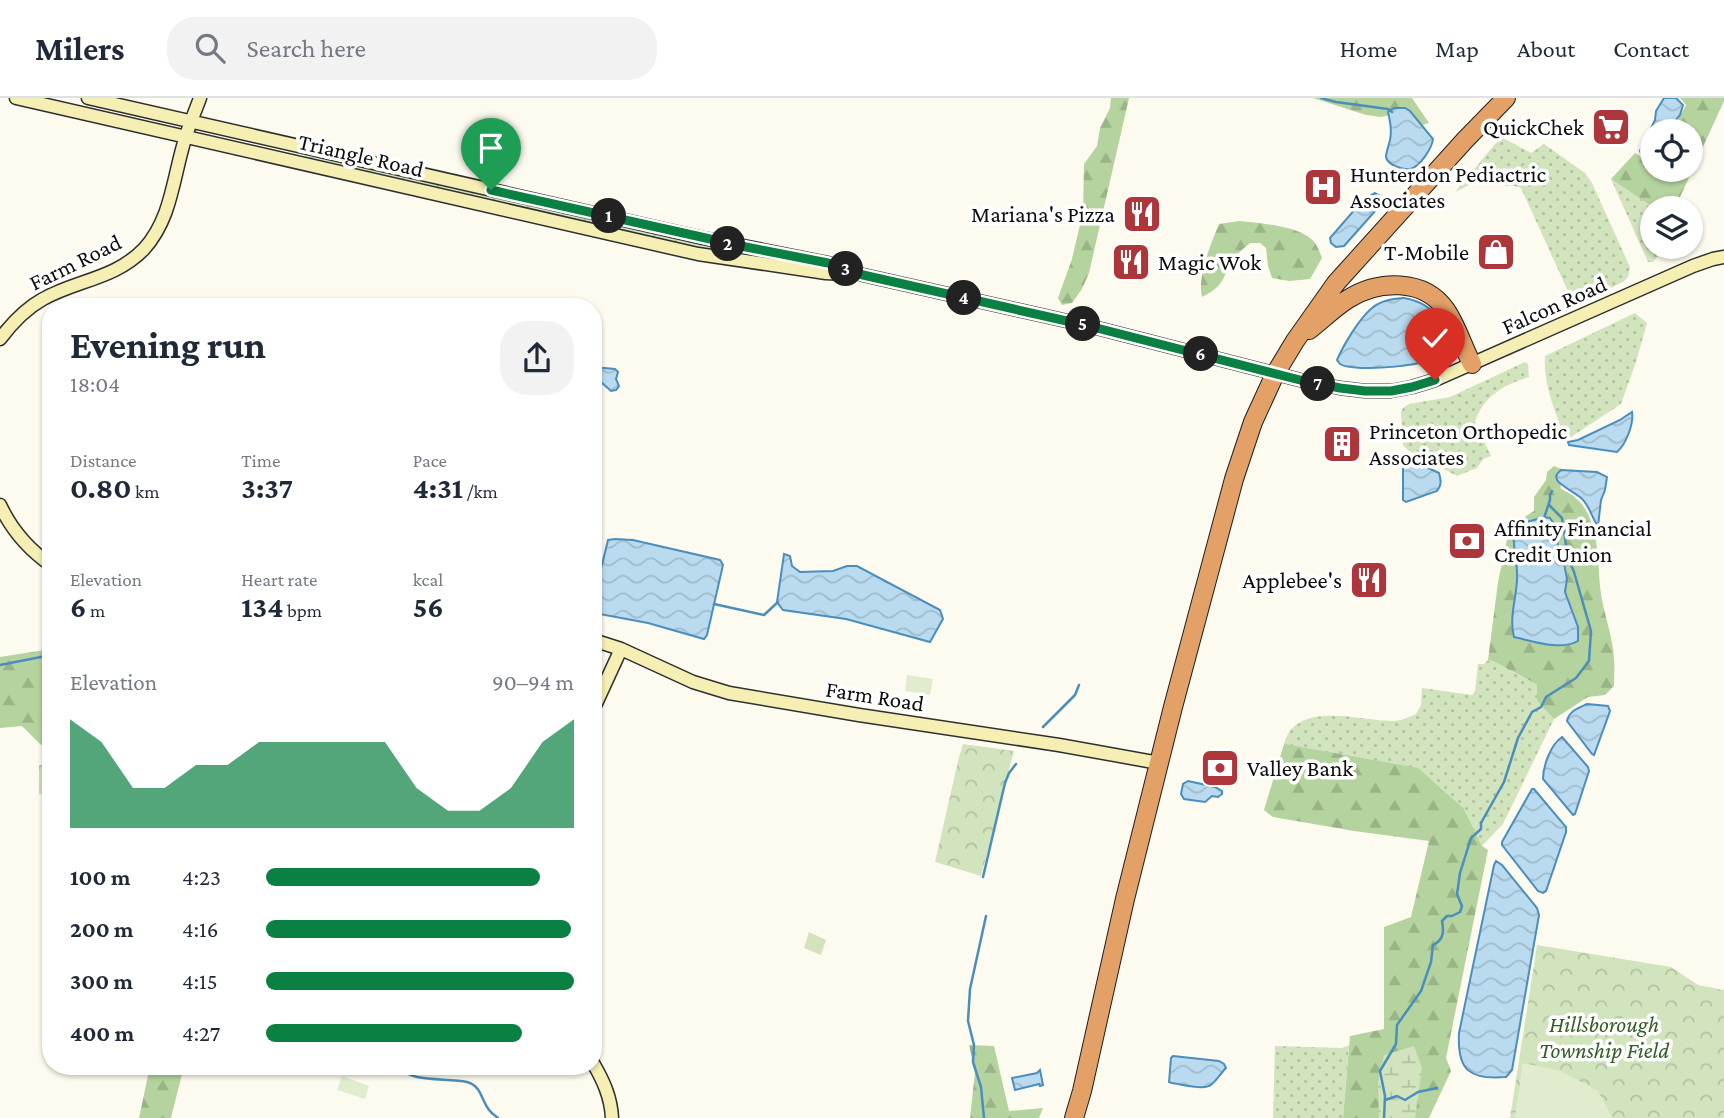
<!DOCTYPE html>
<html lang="en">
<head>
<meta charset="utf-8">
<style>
  body { margin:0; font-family:"Crimson Pro",serif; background:#f2f2f3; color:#1f2937; height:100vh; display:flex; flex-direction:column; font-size:26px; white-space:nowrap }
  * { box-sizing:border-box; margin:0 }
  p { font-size:23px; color:#747a83 }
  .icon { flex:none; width:38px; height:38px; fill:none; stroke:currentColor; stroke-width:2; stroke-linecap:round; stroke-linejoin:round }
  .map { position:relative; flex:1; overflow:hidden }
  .sheet { position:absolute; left:42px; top:200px; width:560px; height:777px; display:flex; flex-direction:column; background:#fff; border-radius:28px; box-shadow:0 2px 5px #0004 }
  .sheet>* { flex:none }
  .tools { position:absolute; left:1640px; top:21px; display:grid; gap:14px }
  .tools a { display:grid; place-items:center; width:63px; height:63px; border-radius:50%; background:#fff; box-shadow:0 2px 5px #0004; font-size:35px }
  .pin { position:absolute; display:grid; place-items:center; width:60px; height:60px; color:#fff; margin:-72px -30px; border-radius:50% 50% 50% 0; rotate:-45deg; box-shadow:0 0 7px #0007 }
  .pin .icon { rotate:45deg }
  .km { position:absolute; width:35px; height:35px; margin:-18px; border-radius:50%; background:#222; color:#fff; font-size:19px; line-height:35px; text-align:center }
  .round { display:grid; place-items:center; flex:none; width:74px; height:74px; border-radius:28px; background:#f2f2f3 }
  .overview { display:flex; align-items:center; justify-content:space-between; height:119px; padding:0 28px }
  h1 { font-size:38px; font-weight:700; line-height:52px }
  .figures { display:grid; grid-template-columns:repeat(3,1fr); gap:10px; height:119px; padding:7px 28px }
  .figures div { display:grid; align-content:center }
  .figures b { font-size:30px; font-weight:700 }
  .figures small { font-size:19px; font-weight:400 }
  .figures p { font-size:19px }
  .chart { height:196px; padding:14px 28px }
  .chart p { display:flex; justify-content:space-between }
  .chart svg { width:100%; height:126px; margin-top:7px; fill:#0b8043; opacity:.7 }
  ul { padding:0 28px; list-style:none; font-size:23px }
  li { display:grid; grid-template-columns:112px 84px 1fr; align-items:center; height:52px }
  li i { height:18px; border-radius:9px; background:#0b8043 }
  header { display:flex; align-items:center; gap:42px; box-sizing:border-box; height:98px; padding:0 35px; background:#fff; border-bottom:2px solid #e0e1e3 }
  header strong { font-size:33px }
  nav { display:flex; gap:38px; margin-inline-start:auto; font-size:24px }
  .search { width:490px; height:63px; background:#f2f2f3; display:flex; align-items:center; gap:18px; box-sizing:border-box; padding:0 24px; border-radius:28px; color:#747a83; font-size:26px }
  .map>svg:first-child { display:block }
</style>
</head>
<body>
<header>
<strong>Milers</strong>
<div class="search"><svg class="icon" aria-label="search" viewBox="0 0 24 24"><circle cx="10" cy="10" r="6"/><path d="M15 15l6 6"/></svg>Search here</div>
<nav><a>Home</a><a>Map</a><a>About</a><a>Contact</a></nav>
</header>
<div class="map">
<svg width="1724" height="1020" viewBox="0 0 1724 1020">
  <defs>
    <pattern id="grass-dots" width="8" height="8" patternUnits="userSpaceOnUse" patternTransform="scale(1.75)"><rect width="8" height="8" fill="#d1e4bd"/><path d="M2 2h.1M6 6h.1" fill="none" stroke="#b2c2a1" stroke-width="1.8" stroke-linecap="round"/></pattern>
    <pattern id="forest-firs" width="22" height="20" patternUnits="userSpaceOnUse" patternTransform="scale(1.75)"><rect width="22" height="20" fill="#b5d39e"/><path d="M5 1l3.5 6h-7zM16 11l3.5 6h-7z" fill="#9ab487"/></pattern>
    <pattern id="wetland-marsh" width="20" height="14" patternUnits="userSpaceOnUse" patternTransform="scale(1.75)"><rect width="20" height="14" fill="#d1e4bd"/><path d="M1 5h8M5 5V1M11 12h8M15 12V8" fill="none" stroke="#b2c2a1"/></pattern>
    <pattern id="park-crowns" width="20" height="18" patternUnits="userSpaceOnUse" patternTransform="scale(1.75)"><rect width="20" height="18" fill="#d1e4bd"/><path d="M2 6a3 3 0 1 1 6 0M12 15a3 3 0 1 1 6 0" fill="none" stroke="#b2c2a1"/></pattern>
    <pattern id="water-waves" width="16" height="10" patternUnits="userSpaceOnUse" patternTransform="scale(1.75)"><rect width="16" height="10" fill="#badbef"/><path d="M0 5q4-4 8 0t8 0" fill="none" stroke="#9fbbcc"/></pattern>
  </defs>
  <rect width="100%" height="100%" fill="#fdfbf0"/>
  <path fill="url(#grass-dots)" d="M218 39 302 58 334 61 747 156 746 157 713 154Z
    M1501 39 1531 55 1544 46 1585 75 1592 85 1630 169 1628 179 1623 184 1576 206 1572 202 1521 90 1515 88H1505L1502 86 1505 74 1508 71 1504 70 1455 94Z
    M1611 81 1654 110H1652V149H1658V158L1653 164H1648Z
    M1635 215 1647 225 1636 264 1621 306 1571 339 1565 340C1555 313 1543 286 1545 258Z
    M1525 264 1528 266 1529 279C1505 286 1483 298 1475 324L1491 358 1483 361 1477 370 1457 378 1409 353 1403 347 1401 314 1403 310 1409 306 1450 299Z
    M1488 562C1497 564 1502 568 1510 572 1519 578 1528 581 1537 587V603L1554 621 1503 726 1482 748 1464 711 1284 646C1285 643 1286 639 1288 636 1307 604 1366 624 1395 623 1403 622 1409 619 1416 616L1421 607 1422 590 1472 597 1475 593 1478 566H1484Z
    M1349 947 1343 1020H1273L1275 948 1342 950Z"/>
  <path fill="url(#forest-firs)" d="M1111 0H1129L1089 175 1082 191 1072 205 1062 207 1058 200 1072 161 1083 114 1084 66 1097 48 1100 30 1110 10Z
    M1313 0H1412L1429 25 1419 28 1398 15 1381 19 1366 17Z
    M1680 0H1724V3L1675 110H1654L1611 81 1635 55 1652 65V72H1690V33H1672L1686 7Z
    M1239 123C1259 125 1303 128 1315 145 1318 149 1320 155 1322 160L1310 181 1289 183 1272 180 1268 168 1266 150 1260 145H1250C1245 150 1238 154 1234 161 1221 180 1226 187 1202 199 1197 180 1211 145 1219 126Z
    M1554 368 1564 372 1560 384 1561 391C1605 409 1595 465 1602 502 1606 522 1613 541 1614 561 1615 570 1614 579 1614 588L1605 597 1588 599 1554 621 1537 603V587C1528 581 1519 577 1510 572 1502 568 1497 564 1488 562L1498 484 1511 422 1523 420 1534 413V399L1546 382 1547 374Z
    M51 551V642L41 647 22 628 0 630V559Z
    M1284 646 1418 670 1464 711 1482 748 1488 752 1446 960 1451 973 1429 1020H1343L1350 938 1384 931V829L1411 819 1429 743 1354 733 1273 719 1264 712Z
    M969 947 994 948 1009 1013 1043 1010 1039 1020H970L975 974Z
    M150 968H184L171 1020H139Z"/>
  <path fill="url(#wetland-marsh)" d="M1414 948 1422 970 1415 1020H1379L1378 984 1384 957Z"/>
  <path fill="url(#park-crowns)" d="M963 646 1014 653 981 778 935 764 959 659Z
    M39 667H51V696H39Z
    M809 834 826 842 821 857 804 850Z
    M1537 847 1671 869 1698 887 1724 892V1020H1510Z"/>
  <path fill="#e1ecce" d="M907 577 933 581 930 597 905 593Z
    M1523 965 1561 973 1598 993 1612 1020H1515Z
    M342 978 369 988 365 1001 337 992Z"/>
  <path fill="url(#water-waves)" stroke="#4a8ebd" stroke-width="2" d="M1664 0H1676L1683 7 1680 17 1667 33H1652V54L1648 57 1641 55 1640 53 1655 22 1656 13Z
    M1394 10H1405L1410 13 1433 41C1432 50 1420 69 1410 71 1404 72 1398 69 1393 67 1389 64 1387 64 1386 59 1386 54 1389 47 1390 42 1392 31 1390 23 1388 14Z
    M1375 95 1384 100V103L1344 148 1336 149 1331 145 1330 140 1363 102Z
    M1404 200C1420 203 1432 209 1440 223 1444 231 1453 245 1447 254 1438 268 1353 275 1340 266 1339 265 1338 263 1337 262 1344 246 1359 221 1372 210 1381 202 1393 201 1404 200Z
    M593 269 615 271 618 274 616 281 619 288 616 292 611 293 593 277Z
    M1632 314C1634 326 1626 346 1617 354L1569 347 1568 344 1578 342 1620 322Z
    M1405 359 1439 375C1441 382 1442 387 1437 393L1406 404 1403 402V361Z
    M1561 372 1597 374 1607 379 1605 392 1601 402 1598 428C1591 419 1590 407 1580 399 1575 395 1560 387 1557 382 1555 376 1558 375 1561 372Z
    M1543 419 1550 420C1558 431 1559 440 1557 454L1564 465 1567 481 1565 494 1578 529V543C1560 553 1533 543 1514 539 1509 521 1516 501 1517 482 1518 465 1512 448 1514 431 1522 422 1533 424 1543 419Z
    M615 441 633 442 720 462 723 467 707 537 704 541 648 525 594 515 593 504 608 442Z
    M784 456 790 458 792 468 800 474 833 473 847 468H857L940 512 943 521 930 544 846 521 783 512 777 504Z
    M1587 606 1608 608 1610 613 1594 657 1592 656 1567 623C1569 613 1578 610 1587 606Z
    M1562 639 1588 669 1589 673 1575 716 1573 717 1543 681C1543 668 1551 646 1562 639Z
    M1188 683 1215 689 1222 693V696L1218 699 1212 698 1205 704 1184 701 1181 696 1183 686Z
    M1532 691H1534L1566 729V734L1546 793 1543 795 1538 793 1502 747V744Z
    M1496 763 1502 767 1537 810 1539 817 1512 972 1506 979C1470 982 1457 973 1459 935L1494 767Z
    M1173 958 1219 963 1224 966 1226 970C1221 975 1214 986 1209 988 1202 992 1180 986 1172 985L1169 984 1171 960Z
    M1040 972 1043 987 1040 988 1039 986 1015 992 1012 980 1037 975Z"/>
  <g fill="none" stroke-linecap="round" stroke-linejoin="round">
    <path stroke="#4a8ebd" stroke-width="2.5" d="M1321 0 1336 4 1388 11 1392 14
      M1544 420 1550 402V397L1552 393
      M714 506 764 517 778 504
      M0 567 51 557
      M1043 629 1075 597 1079 587
      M983 779 1005 685 1009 675 1016 666
      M399 968C409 986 448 979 467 984 482 988 481 1003 490 1013 492 1016 496 1018 498 1020
      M1385 1002 1397 998 1405 1002 1418 994 1437 990
      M984 1020 981 989 973 964 974 947 968 923 970 891 986 818
      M1384 1020 1385 998 1380 973 1396 946 1397 927 1421 893 1431 864 1433 847C1444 842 1444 833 1442 823L1447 818H1452L1460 814 1462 808 1457 796 1460 775 1471 740 1481 731V725L1504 684 1518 640 1532 614 1541 609 1546 599 1576 580 1589 563 1591 533 1574 474 1568 460 1562 420 1549 407"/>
    <g stroke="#2f2f2f" stroke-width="15">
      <path id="secondary" d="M16 0 698 156 826 175 845 176
        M88 0 703 140 828 165 863 177 1089 228 1300 282 1340 290 1365 293H1391L1412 289 1435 282 1693 168 1713 161 1724 159
        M0 241C12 225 25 211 43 201 77 182 115 181 144 151 172 120 173 79 185 41 189 27 195 14 200 0
        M0 407C12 433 28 451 51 467
        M593 542 621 551 693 584 729 595 859 617 1059 647 1159 665
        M593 612 621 551
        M593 965C603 982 611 999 612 1020"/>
    </g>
    <g stroke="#1e1e1e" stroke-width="20">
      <path id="highway" d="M1309 232C1322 222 1334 210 1348 201 1378 182 1424 180 1446 212 1457 228 1463 249 1472 266
        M1074 1020 1082 993 1125 801 1173 609 1234 381 1253 324 1275 276 1295 243 1336 185 1465 42 1506 0"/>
    </g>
    <use href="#secondary" stroke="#f5efb3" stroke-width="12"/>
    <use href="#highway" stroke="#e3a168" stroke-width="18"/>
  </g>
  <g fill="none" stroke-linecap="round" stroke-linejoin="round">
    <g stroke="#fff" stroke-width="14">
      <path id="route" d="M491 92 746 149 828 165 863 177 1089 228 1300 282 1340 290 1365 293H1391L1412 289 1435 282"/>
    </g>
    <use href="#route" stroke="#0b8043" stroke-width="9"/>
  </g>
  <defs>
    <g id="supermarket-square" transform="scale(2.0125)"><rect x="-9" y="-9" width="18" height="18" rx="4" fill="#ad363a" stroke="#fff"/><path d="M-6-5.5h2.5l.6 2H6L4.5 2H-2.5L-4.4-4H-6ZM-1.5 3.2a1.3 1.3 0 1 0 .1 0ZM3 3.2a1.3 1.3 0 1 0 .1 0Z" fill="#fff"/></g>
    <g id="hospital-square" transform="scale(2.0125)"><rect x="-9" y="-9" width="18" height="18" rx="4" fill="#ad363a" stroke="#fff"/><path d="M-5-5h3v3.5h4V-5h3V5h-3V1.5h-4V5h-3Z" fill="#fff"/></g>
    <g id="restaurant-square" transform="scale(2.0125)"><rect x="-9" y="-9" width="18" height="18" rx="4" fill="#ad363a" stroke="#fff"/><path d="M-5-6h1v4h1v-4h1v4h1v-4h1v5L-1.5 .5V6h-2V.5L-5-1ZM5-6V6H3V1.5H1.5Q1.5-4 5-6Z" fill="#fff"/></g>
    <g id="shop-square" transform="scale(2.0125)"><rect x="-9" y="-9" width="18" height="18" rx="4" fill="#ad363a" stroke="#fff"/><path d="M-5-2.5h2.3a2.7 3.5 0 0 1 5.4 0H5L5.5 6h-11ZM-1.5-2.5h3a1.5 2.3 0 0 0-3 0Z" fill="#fff"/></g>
    <g id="building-square" transform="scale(2.0125)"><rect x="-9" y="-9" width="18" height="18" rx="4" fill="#ad363a" stroke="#fff"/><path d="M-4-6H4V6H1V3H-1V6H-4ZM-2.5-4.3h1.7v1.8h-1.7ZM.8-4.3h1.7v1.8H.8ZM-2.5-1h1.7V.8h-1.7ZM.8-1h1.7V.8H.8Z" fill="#fff"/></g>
    <g id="bank-square" transform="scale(2.0125)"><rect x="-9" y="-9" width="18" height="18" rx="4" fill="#ad363a" stroke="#fff"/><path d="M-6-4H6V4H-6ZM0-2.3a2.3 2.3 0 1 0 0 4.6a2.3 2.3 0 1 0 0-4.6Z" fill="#fff"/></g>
  </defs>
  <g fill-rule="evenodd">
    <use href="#supermarket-square" x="1611" y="29"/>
    <use href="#hospital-square" x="1323" y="89"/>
    <use href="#restaurant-square" x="1142" y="116"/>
    <use href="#shop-square" x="1496" y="154"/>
    <use href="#restaurant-square" x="1131" y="164"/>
    <use href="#building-square" x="1342" y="346"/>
    <use href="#bank-square" x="1467" y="443"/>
    <use href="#restaurant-square" x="1369" y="482"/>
    <use href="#bank-square" x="1220" y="670"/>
  </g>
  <g text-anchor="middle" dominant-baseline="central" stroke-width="7" stroke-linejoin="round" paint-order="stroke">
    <g font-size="23" fill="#0d0d0d" stroke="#fff" text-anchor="start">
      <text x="1584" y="29" text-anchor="end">QuickChek</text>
      <text x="1350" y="76">Hunterdon Pediactric<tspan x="1350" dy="26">Associates</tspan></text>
      <text x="1115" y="116" text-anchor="end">Mariana's Pizza</text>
      <text x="1469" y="154" text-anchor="end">T-Mobile</text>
      <text x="1158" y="164">Magic Wok</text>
      <text x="1369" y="333">Princeton Orthopedic<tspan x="1369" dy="26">Associates</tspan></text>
      <text x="1494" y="430">Affinity Financial<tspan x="1494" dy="26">Credit Union</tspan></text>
      <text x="1342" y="482" text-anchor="end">Applebee's</text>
      <text x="1247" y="670">Valley Bank</text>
    </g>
    <g font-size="23" fill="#0d0d0d" stroke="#fff">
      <text transform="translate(361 57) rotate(13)">Triangle Road</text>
      <text transform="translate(75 164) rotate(-26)">Farm Road</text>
      <text transform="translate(1554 207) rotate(-24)">Falcon Road</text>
      <text transform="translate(875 598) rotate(9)">Farm Road</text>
    </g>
    <g font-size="23" font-style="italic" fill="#315e25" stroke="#fff">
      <text x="1604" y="926">Hillsborough<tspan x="1604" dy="26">Township Field</tspan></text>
    </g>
  </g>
</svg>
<div class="tools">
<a><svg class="icon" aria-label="locate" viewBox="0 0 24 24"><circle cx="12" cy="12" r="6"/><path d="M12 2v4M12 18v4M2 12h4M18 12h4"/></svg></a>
<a><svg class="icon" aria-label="layers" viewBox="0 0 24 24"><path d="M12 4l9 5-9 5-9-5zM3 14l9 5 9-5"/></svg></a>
</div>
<div class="pin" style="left:491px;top:92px;background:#1e9e55"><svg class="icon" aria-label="arrive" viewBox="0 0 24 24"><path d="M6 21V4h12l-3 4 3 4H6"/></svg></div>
<div class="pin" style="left:1435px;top:282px;background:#d93025"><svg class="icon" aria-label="check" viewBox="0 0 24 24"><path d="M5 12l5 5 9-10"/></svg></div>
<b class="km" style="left:609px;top:118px">1</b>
<b class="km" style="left:728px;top:146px">2</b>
<b class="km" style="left:846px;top:171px">3</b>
<b class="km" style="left:964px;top:200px">4</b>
<b class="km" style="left:1083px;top:226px">5</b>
<b class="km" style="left:1201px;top:256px">6</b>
<b class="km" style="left:1318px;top:286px">7</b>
<section class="sheet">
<div class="overview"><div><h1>Evening run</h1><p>18:04</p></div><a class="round"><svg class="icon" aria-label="share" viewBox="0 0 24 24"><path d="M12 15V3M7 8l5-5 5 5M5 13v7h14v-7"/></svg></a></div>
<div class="figures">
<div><p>Distance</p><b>0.80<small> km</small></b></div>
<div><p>Time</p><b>3:37</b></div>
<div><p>Pace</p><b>4:31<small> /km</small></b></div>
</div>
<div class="figures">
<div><p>Elevation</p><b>6<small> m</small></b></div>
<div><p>Heart rate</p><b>134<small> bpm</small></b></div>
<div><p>kcal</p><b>56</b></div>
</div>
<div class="chart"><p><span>Elevation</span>90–94 m</p>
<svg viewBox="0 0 160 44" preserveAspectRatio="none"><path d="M0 44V6L10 14L20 30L30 30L40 22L50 22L60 14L70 14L80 14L90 14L100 14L110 30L120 38L130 38L140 30L150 14L160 6V44z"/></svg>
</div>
<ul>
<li><b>100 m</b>4:23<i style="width:89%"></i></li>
<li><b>200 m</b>4:16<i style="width:99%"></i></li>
<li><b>300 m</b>4:15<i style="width:100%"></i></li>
<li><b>400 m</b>4:27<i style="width:83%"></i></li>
</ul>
</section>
</div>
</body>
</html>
